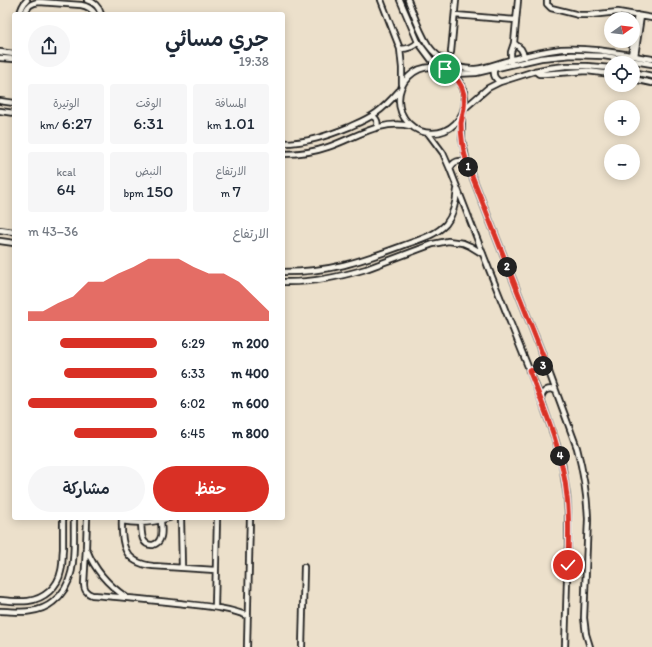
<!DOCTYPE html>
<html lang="ar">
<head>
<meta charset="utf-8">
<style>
  body { margin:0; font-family:Itim,"Playpen Sans Arabic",sans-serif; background:#f6f6f7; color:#1f2937; direction:rtl; height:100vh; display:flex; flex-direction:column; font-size:15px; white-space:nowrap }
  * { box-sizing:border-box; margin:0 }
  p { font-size:13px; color:#747a83 }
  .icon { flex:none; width:22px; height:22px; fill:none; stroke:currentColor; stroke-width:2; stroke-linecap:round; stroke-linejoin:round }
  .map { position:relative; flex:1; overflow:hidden; direction:ltr }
  .drawer { position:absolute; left:12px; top:12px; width:273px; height:508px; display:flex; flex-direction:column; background:#fff; border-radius:4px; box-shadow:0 2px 10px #0003; direction:rtl }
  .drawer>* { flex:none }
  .needle { width:26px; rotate:76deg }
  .buttons { position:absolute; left:604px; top:12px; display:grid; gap:8px }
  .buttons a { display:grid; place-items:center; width:36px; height:36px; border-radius:50%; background:#fff; box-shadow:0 2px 10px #0003; font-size:20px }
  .pin { position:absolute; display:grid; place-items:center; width:34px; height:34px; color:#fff; margin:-17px; border:2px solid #fff; border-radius:50%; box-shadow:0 1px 4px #0007 }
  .km { position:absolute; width:20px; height:20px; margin:-10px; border-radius:50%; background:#222; color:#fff; font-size:11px; line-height:20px; text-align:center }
  .round { display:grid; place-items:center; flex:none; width:42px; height:42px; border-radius:21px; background:#f6f6f7 }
  .summary { display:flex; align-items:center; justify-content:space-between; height:68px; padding:0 16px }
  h1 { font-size:22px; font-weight:600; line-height:30px }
  .figures { display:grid; grid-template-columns:repeat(3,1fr); gap:6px; height:68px; padding:4px 16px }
  .figures div { display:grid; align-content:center; border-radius:4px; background:#f6f6f7; text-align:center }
  .figures b { font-size:17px; font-weight:600 }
  .figures small { font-size:11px; font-weight:400 }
  .figures p { font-size:11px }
  .chart { height:112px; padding:8px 16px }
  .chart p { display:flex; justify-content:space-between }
  .chart svg { width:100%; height:72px; margin-top:4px; fill:#d93025; opacity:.7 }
  .button { display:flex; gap:8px; margin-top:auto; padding:8px 16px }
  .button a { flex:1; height:46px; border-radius:24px; background:#d93025; color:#fff; font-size:16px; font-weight:600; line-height:46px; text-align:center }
  .button a+a { background:#f6f6f7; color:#1f2937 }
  ul { padding:0 16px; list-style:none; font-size:13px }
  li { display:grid; grid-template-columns:64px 48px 1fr; align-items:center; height:30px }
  li i { height:10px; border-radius:5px; background:#d93025 }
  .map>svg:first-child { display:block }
</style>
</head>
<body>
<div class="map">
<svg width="652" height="647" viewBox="0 0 652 647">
  <rect width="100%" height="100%" fill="#ece0cb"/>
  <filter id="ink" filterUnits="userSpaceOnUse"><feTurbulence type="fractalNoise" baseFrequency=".025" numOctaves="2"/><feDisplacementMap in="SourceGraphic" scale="8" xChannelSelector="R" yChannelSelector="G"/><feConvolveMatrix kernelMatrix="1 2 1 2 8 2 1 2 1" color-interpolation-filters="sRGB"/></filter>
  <g filter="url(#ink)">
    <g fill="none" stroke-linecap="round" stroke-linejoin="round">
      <g stroke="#1c1c1c" stroke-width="8">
        <path id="minor" d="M87 0C94 2 99 7 101 14
          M381 0 400 49 402 68V84
          M400 0 418 42 436 66
          M408 0C414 15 419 31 428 45 438 59 456 70 475 69 487 68 498 63 510 60 527 55 544 51 561 49 592 47 622 54 652 59
          M547 0V4L551 8 579 15H590L618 12 652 18
          M20 14C21 8 23 4 27 0
          M25 14C27 6 31 3 39 2L81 5C87 6 92 9 95 14
          M455 15 516 20
          M514 43 521 49 525 57
          M400 49C407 49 413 48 418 42
          M0 52 14 54
          M451 52 456 0
          M631 56 637 15
          M635 56 641 16
          M0 58 14 59
          M511 62V52L514 43 518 0
          M399 100a33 33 0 1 1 66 0a33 33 0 1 1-66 0Z
          M494 70C493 76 495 79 500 82
          M535 71 539 74H543L587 71 611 74
          M633 72 652 76
          M454 74 476 73 541 58 572 55 604 56 652 64
          M633 79 652 83
          M0 101 14 103
          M464 109 488 88 500 82 535 71 549 68 566 66H587L611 68
          M0 111 14 113
          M462 115V139L467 163 545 361 577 448C583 471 587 494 588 519L584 618 586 634 590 647
          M372 116C377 118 379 123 376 128
          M428 133 443 153 450 169 490 272 541 399 555 439 562 463 567 496 568 512V545L565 647
          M283 143C306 143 327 136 349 127 358 123 368 119 376 113 385 107 392 99 399 91
          M283 154C298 154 314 152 328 147 355 138 381 119 410 126
          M450 169C453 161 460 159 467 163
          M0 230 14 232
          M0 241 14 243
          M283 272C304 272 324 270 344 265 364 260 383 253 402 246 418 240 435 236 446 224 454 214 456 202 457 190
          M283 282C312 283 339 277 366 269L433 244 448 241 463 243 470 246 483 254
          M529 370C537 372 543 369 545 361
          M541 398C543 390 549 387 556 391
          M87 518 86 548 84 584C84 590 86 593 92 595 120 597 149 600 178 603 202 606 226 607 248 616
          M122 518C121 543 123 563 153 566L215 570
          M181 518 182 568
          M122 521C138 524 153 523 169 518
          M141 523C142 531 140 546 153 545 156 544 159 542 160 539 163 534 161 526 161 520
          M87 550C95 571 108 585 126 597
          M0 600C9 601 19 602 28 601 44 599 58 587 61 571 63 564 62 557 63 549 63 539 63 528 63 518
          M215 607 217 518
          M0 611C10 611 21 613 31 611 39 610 47 607 53 602 79 582 73 547 74 518
          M247 647 250 518
          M302 647 304 567"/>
      </g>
      <use href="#minor" stroke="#f7f3e8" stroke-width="4.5"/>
    </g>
  </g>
  <g fill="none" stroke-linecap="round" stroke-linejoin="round" filter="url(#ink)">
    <g stroke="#fff" stroke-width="8">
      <path id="route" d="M445 69C460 79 466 90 464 108 463 113 462 118 461 123 461 137 463 150 467 163L545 361C543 369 537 372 529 370 546 412 563 453 567 497 570 520 568 543 568 565"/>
    </g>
    <use href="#route" stroke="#d93025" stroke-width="5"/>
  </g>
</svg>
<div class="buttons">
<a><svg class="needle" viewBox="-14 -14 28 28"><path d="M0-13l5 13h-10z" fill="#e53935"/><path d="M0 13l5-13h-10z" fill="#747a83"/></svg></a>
<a><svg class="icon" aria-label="locate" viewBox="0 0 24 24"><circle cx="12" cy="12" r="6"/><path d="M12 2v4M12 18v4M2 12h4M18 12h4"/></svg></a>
<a>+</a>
<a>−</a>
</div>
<div class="pin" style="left:445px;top:69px;background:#1e9e55"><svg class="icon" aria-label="arrive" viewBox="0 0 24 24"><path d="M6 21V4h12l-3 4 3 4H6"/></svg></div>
<div class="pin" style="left:568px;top:565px;background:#d93025"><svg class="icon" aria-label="check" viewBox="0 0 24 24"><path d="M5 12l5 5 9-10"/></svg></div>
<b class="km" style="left:468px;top:167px">1</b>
<b class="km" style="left:507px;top:267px">2</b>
<b class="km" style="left:543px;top:366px">3</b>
<b class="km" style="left:560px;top:456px">4</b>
<section class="drawer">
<div class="summary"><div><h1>جري مسائي</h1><p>19:38</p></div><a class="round"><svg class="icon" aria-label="share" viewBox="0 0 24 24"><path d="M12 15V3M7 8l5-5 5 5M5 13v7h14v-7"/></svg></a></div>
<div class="figures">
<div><p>المسافة</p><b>1.01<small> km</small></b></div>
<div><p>الوقت</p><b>6:31</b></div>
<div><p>الوتيرة</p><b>6:27<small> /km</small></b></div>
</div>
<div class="figures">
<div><p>الارتفاع</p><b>7<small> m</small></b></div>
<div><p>النبض</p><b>150<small> bpm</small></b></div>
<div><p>kcal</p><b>64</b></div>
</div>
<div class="chart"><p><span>الارتفاع</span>36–43 m</p>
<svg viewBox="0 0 160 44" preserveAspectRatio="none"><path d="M0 44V38L10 38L20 33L30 29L40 20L50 20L60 15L70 11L80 6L90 6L100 6L110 11L120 15L130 15L140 20L150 29L160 38V44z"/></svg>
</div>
<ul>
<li><b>200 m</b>6:29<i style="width:75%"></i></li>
<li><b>400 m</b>6:33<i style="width:72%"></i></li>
<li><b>600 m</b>6:02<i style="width:100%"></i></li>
<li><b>800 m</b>6:45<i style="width:64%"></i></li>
</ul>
<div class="button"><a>حفظ</a><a>مشاركة</a></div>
</section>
</div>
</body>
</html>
